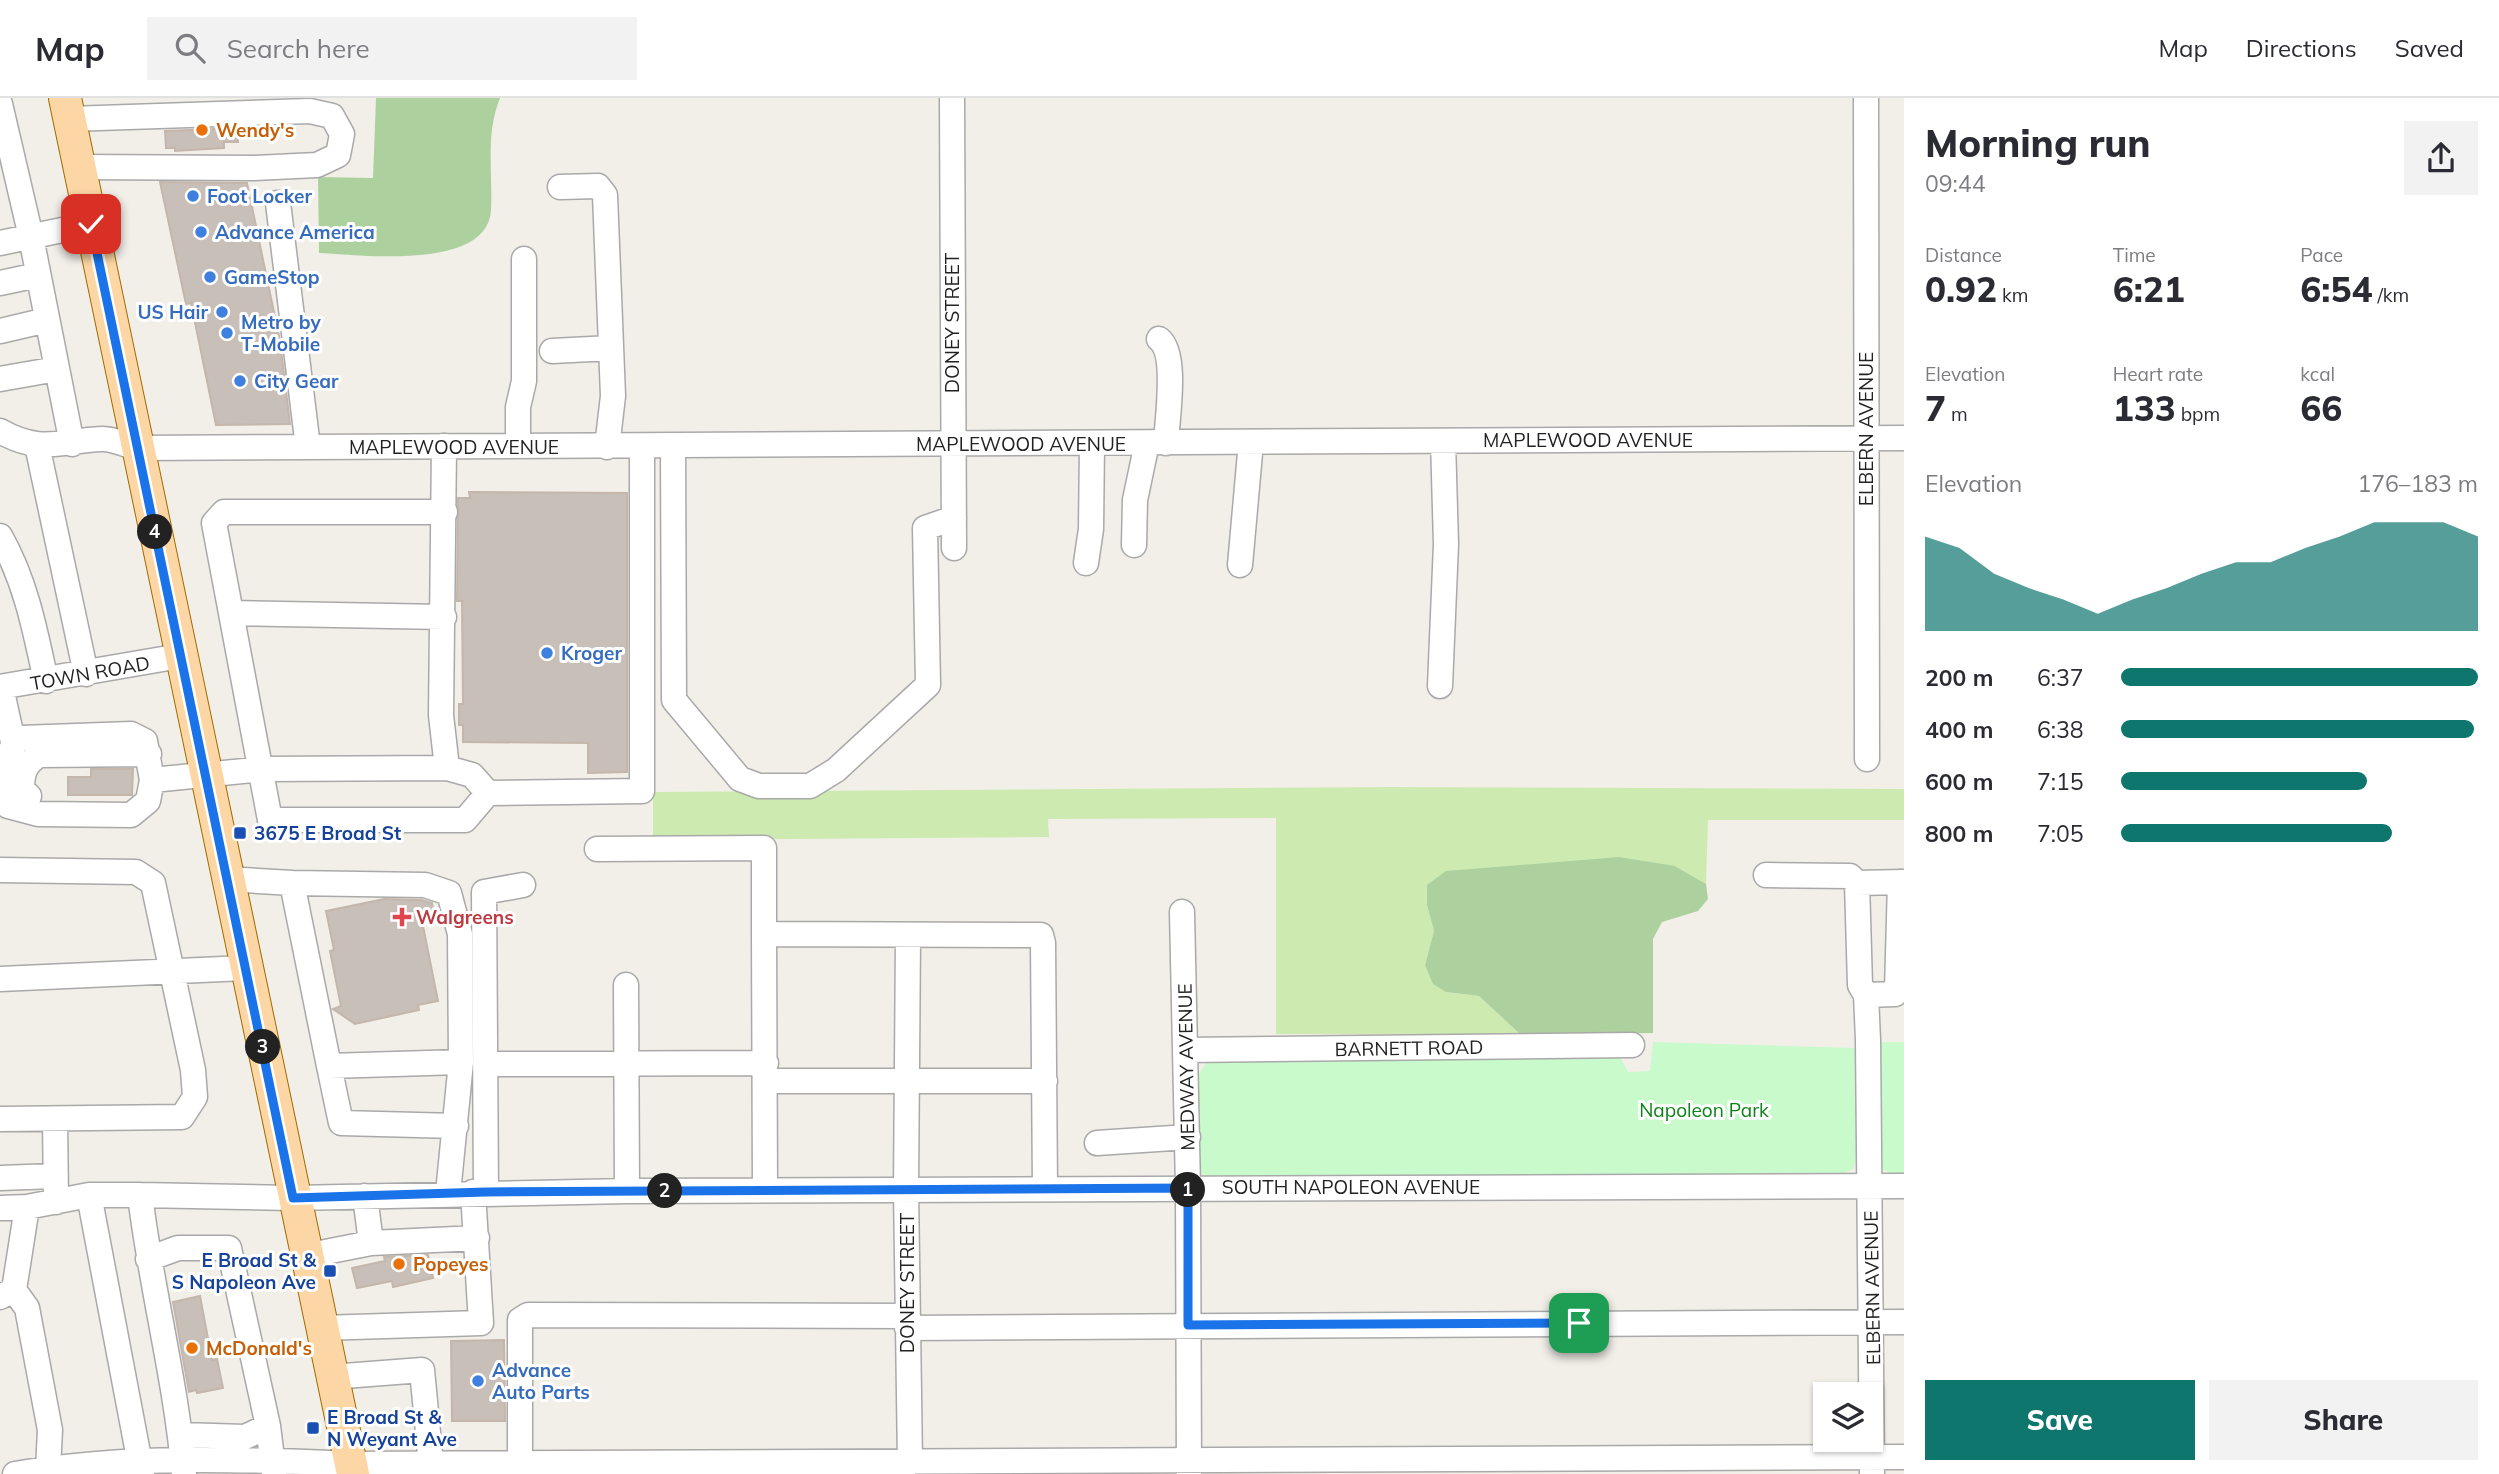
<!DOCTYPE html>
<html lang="en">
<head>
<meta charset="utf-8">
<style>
  body { margin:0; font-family:Mulish,sans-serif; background:#f2f2f3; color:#2b2b33; height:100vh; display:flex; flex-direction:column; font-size:26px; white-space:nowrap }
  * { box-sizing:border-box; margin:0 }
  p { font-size:23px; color:#7c7c81 }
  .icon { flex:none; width:38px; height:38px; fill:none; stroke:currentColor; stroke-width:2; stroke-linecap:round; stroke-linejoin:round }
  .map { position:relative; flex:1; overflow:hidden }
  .panel { display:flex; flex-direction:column; background:#fff; width:595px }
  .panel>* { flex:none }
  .fabs { position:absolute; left:1813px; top:1284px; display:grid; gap:14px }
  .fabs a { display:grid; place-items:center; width:70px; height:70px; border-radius:0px; background:#fff; box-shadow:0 2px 5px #0004; font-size:35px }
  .pin { position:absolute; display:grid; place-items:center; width:60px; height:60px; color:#fff; margin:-30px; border-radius:14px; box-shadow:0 4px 10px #0006 }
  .km { position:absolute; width:35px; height:35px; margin:-18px; border-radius:50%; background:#222; color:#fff; font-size:19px; line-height:35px; text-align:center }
  .round { display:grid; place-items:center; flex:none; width:74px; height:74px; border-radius:0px; background:#f2f2f3 }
  .headline { display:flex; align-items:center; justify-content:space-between; height:119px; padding:0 21px }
  h1 { font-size:38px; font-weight:800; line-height:52px }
  .metrics { display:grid; grid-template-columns:repeat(3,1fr); gap:10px; height:119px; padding:7px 21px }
  .metrics div { display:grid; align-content:center }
  .metrics b { font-size:35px; font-weight:800 }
  .metrics small { font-size:19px; font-weight:400 }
  .metrics p { font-size:19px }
  .chart { height:196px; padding:14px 21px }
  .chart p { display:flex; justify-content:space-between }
  .chart svg { width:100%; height:126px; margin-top:7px; fill:#0f766e; opacity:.7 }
  .primary-button { display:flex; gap:14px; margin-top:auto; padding:14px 21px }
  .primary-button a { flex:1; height:80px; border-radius:0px; background:#0f766e; color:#fff; font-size:28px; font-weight:800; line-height:80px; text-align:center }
  .primary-button a+a { background:#f2f2f3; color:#2b2b33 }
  ul { padding:0 21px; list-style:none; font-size:23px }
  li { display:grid; grid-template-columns:112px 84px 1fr; align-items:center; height:52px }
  li i { height:18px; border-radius:9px; background:#0f766e }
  header { display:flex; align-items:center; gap:42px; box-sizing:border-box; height:98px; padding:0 35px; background:#fff; border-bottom:2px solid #e1e1e2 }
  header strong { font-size:33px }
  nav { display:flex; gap:38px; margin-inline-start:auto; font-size:24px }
  .search { width:490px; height:63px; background:#f2f2f3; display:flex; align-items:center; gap:18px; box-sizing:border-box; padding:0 24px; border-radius:0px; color:#7c7c81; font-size:26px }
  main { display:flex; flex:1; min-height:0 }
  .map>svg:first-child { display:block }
</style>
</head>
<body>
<header>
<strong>Map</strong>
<div class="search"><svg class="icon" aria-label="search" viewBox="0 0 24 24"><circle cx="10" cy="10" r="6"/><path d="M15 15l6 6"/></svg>Search here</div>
<nav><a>Map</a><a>Directions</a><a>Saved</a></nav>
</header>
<main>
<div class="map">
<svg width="1904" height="1376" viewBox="0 0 1904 1376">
  <rect width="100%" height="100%" fill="#f2efe9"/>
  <path fill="#cdebb0" d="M1391 689 1904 691V722H1708L1706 786 1675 768 1427 807 1434 833 1425 867 1446 894 1479 898 1521 937 1276 936V720L1048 721 1049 739 653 742V694Z"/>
  <path fill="#add19e" d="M376 0H500C485 37 493 74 491 112 488 173 361 157 319 155L318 79 373 80Z
    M1619 759 1675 768 1706 786 1708 801 1698 813 1662 824 1653 841V935L1521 937 1479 898 1446 894 1433 886 1425 867 1434 833 1427 807V787L1446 773Z"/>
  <path fill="#c8facc" d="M1653 944 1855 950 1861 955 1857 1062 1853 1071 1838 1078 1206 1080 1198 1071 1197 978 1208 963 1620 959 1628 974 1650 973Z
    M1878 944H1904V1078H1894L1881 1070Z"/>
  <path fill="#c7bfb8" stroke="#c4b6ab" stroke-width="2" d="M238 30V44H224V50L175 53V50H166L165 33Z
    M160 84 247 85 280 243 290 326 216 327 191 205 186 206Z
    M469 394 627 395V674L588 675V645L463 644V627H459V606H463L462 503H457L458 400H470Z
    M91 671H133L132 697H68V679H91Z
    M384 801 422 802 432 805 435 820 422 823 438 903 418 907 419 912 355 926 333 911 341 908 330 853 334 852 326 813Z
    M428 1157 433 1180 393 1189 392 1183 357 1190 352 1170 385 1163 384 1159Z
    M200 1198 212 1262 217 1261 223 1290 197 1295 196 1292 189 1294 173 1204Z
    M504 1242 505 1323H452L451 1243Z"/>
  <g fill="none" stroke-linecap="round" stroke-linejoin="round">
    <g stroke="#a9a9a9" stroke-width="27">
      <path id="minor" d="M952 0 954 450
        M1866 0 1867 661
        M0 6 31 139 72 346
        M69 21 310 13 332 18 342 36 338 57 317 67 254 70 79 69
        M560 89 598 88 605 97 613 298 607 349
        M278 105 308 349
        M0 145 91 126
        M0 185 38 177
        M0 233 47 222
        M1159 241C1178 256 1167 320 1166 345
        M552 253 611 250
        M0 281 57 271
        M0 333C40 356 60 343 101 341 112 340 126 347 137 350L1904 340
        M37 347 86 576
        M518 348V309L524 283V161
        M673 348 674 602 740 681 759 688H810L836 672 928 587 925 430 954 420
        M445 414H224L214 425 270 722H465L488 695
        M0 438C26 484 35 532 46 583
        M1134 447 1135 402 1147 345
        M1086 465 1091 431 1092 345
        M1240 467 1251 344
        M232 515 444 519
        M1440 588 1446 446 1443 343
        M0 589 180 558
        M1 589 13 644
        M131 636 145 643 152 682 148 703 131 717 38 716 8 708C8 687 1 652 21 640Z
        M447 670 472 677 488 695 642 693V348
        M152 682 263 671 447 670 441 617 444 348
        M29 698 22 691C22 675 25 666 39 657L149 656
        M597 751 764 750V836
        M0 772 136 774 153 785 193 972 195 999 182 1019 0 1021
        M1766 777 1850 778 1857 785 1860 887 1866 897 1868 942 1872 1376
        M227 781 292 785 329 968 461 964
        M292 785 425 787 449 795 460 836 461 964 448 1095
        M1857 785 1904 784
        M1182 814 1188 1090 1189 1376
        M908 838 906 1091 910 1365
        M0 881 245 870
        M626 887 627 1093
        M1866 897 1895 896 1897 892 1900 784
        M1186 952 1632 947
        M485 966 766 965
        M329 968 341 1025 456 1028
        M767 983H1045
        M55 1021 56 1104
        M1097 1045 1188 1039
        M0 1080 55 1078
        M765 1092 764 836 1041 837 1043 845 1045 1091
        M486 1094 484 794 523 787
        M89 1097 142 1376
        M140 1097C151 1190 176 1282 184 1376
        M0 1110 27 1109
        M371 1145 477 1140
        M305 1158 371 1145 365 1098
        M148 1161 178 1150H229L268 1328 274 1376
        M14 1192 27 1210 50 1332 48 1371
        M0 1199 14 1192 27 1109 89 1097H140L293 1100 627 1093 1904 1088
        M321 1230 481 1225 473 1094
        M907 1230 1904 1224
        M331 1279 422 1272 431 1366
        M182 1337 245 1339 268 1328
        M15 1376C125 1357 241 1361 351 1366L1904 1359
        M520 1376V1222L528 1217 907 1218"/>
    </g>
    <g stroke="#a06b00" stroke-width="34">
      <path id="major" d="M65 0 353 1376"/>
    </g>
    <use href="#minor" stroke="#fff" stroke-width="24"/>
    <use href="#major" stroke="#fcd6a4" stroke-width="32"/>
  </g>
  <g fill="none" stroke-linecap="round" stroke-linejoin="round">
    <g stroke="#fff" stroke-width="14">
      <path id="route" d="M91 126 293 1100 486 1094 1188 1090V1227L1579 1225"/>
    </g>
    <use href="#route" stroke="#1a73e8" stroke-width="9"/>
  </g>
  <g fill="#e8710a" stroke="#fff" stroke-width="2.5">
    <circle cx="202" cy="32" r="7"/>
    <circle cx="399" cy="1166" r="7"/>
    <circle cx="192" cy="1250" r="7"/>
  </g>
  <g fill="#3f7fe0" stroke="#fff" stroke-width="2.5">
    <circle cx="193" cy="98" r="7"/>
    <circle cx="201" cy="134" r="7"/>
    <circle cx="210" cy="179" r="7"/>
    <circle cx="222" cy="214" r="7"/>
    <circle cx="227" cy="235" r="7"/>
    <circle cx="240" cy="283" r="7"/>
    <circle cx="547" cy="555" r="7"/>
    <circle cx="478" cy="1283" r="7"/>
  </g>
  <g fill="#1a4fb4" stroke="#fff" stroke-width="2.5">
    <rect x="233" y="728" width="14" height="14" rx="3.5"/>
    <rect x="323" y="1166" width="14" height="14" rx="3.5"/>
    <rect x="306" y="1323" width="14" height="14" rx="3.5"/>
  </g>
  <path fill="#e0444e" stroke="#fff" stroke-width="2.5" d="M398.5 808.5h7v7h7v7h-7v7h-7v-7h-7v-7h7z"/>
  <g text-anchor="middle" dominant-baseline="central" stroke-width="6" stroke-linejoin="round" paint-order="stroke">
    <g font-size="19" font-weight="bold" fill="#c56008" stroke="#fff" text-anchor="start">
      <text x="216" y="32">Wendy's</text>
      <text x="413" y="1166">Popeyes</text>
      <text x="206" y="1250">McDonald's</text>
    </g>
    <g font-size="19" font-weight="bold" fill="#366cbe" stroke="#fff" text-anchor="start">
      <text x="207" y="98">Foot Locker</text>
      <text x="215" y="134">Advance America</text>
      <text x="224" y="179">GameStop</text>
      <text x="208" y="214" text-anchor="end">US Hair</text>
      <text x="241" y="224">Metro by<tspan x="241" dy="22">T-Mobile</tspan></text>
      <text x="254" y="283">City Gear</text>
      <text x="561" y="555">Kroger</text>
      <text x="492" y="1272">Advance<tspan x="492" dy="22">Auto Parts</tspan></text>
    </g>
    <g font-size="19" fill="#222" stroke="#fff">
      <text transform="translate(952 225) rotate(-90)">DONEY STREET</text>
      <text transform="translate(1866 331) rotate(-90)">ELBERN AVENUE</text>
      <text x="1588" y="342">MAPLEWOOD AVENUE</text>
      <text x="1021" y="346">MAPLEWOOD AVENUE</text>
      <text x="454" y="349">MAPLEWOOD AVENUE</text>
      <text transform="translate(90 575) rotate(-10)">TOWN ROAD</text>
      <text transform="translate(1409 950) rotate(-1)">BARNETT ROAD</text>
      <text transform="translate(1186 969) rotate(-91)">MEDWAY AVENUE</text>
      <text x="1351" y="1089">SOUTH NAPOLEON AVENUE</text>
      <text transform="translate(907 1185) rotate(-90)">DONEY STREET</text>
      <text transform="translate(1872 1190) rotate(-91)">ELBERN AVENUE</text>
    </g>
    <g font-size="19" font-weight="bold" fill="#164399" stroke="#fff" text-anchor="start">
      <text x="254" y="735">3675 E Broad St</text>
      <text x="316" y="1162" text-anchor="end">E Broad St &amp;<tspan x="316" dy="22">S Napoleon Ave</tspan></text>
      <text x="327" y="1319">E Broad St &amp;<tspan x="327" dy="22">N Weyant Ave</tspan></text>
    </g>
    <g font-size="19" font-weight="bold" fill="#be3a42" stroke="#fff" text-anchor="start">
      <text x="416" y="819">Walgreens</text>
    </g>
    <g font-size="19" fill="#0c8416" stroke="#fff">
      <text x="1704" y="1012">Napoleon Park</text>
    </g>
  </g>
</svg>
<div class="fabs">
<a><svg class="icon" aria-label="layers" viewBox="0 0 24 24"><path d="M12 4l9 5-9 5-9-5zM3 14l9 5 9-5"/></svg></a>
</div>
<div class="pin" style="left:1579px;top:1225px;background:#1e9e55"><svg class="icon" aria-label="arrive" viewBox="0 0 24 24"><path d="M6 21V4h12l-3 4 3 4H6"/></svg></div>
<div class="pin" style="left:91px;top:126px;background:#d93025"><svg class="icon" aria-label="check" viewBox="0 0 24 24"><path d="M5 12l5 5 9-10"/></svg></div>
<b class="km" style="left:1188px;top:1092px">1</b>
<b class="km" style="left:665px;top:1093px">2</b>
<b class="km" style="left:263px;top:949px">3</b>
<b class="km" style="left:155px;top:434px">4</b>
</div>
<section class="panel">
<div class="headline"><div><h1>Morning run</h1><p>09:44</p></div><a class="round"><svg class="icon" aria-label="share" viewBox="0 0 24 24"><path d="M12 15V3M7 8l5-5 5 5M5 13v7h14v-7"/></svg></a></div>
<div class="metrics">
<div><p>Distance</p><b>0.92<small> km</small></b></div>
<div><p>Time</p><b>6:21</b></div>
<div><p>Pace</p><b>6:54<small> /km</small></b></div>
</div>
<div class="metrics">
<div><p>Elevation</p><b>7<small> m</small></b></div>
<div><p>Heart rate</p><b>133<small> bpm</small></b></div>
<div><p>kcal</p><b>66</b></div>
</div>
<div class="chart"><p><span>Elevation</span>176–183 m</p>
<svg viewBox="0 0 160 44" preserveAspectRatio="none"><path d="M0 44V11L10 15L20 24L30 29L40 33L50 38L60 33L70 29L80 24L90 20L100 20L110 15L120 11L130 6L140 6L150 6L160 11V44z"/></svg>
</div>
<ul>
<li><b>200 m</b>6:37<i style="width:100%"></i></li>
<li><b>400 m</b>6:38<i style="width:99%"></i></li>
<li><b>600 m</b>7:15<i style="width:69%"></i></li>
<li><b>800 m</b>7:05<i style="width:76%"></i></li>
</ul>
<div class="primary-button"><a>Save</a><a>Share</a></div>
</section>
</main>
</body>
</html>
